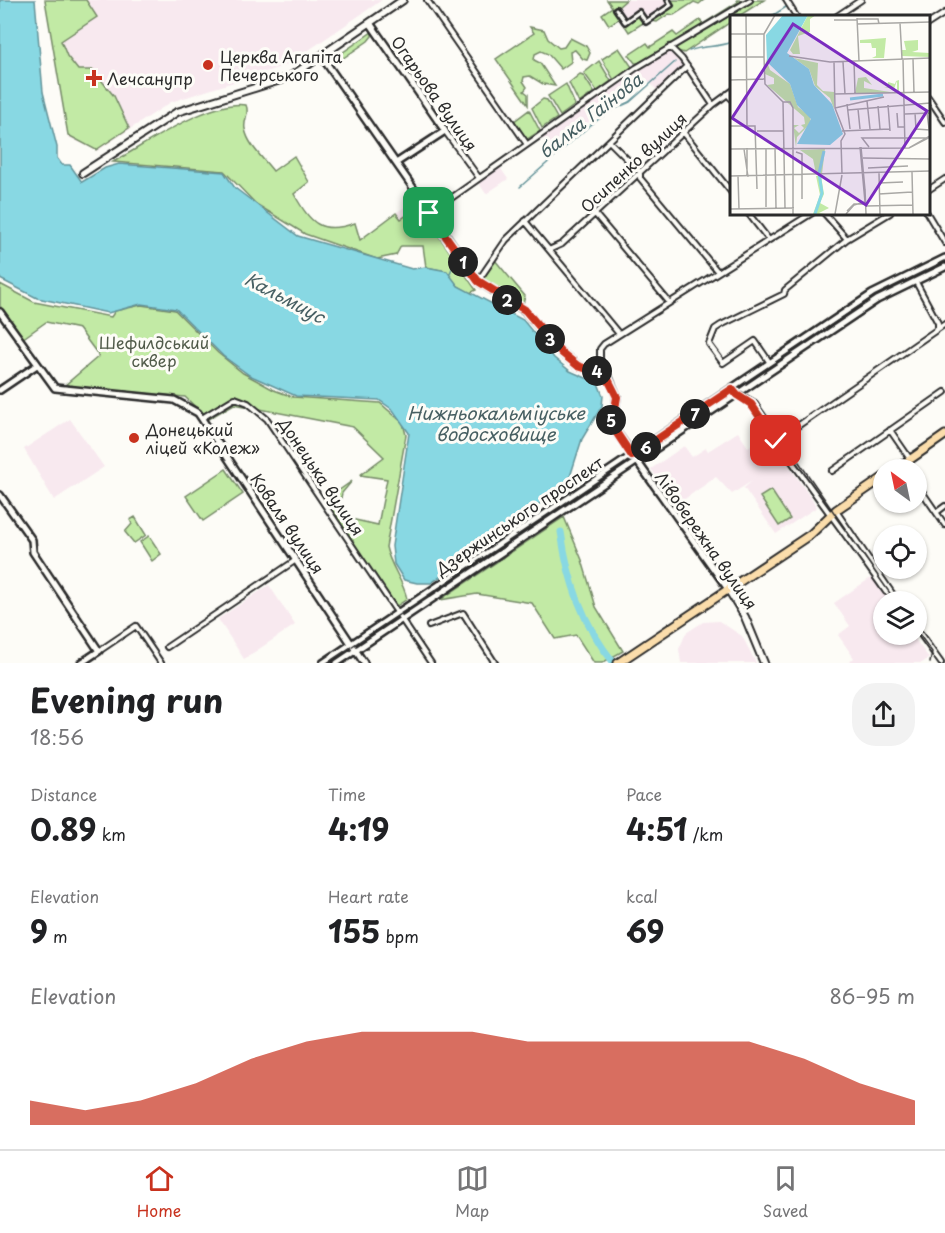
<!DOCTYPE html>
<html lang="en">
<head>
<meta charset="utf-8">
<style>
  body { margin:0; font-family:"Playpen Sans",sans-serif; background:#f2f2f2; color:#202124; height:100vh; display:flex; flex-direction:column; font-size:22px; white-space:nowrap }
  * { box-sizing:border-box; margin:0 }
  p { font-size:20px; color:#757577 }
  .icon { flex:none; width:33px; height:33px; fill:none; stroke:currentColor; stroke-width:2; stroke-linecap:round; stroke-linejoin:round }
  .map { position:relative; height:663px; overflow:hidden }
  .side { display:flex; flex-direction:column; background:#fff; flex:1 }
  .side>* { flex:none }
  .needle { width:39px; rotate:327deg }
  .buttons { position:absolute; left:873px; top:459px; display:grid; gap:12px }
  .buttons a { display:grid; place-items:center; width:54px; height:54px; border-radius:50%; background:#fff; box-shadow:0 2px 4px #0004; font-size:30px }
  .pin { position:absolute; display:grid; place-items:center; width:51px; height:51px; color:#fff; margin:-26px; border-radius:12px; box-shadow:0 3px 9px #0006 }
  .km { position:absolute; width:30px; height:30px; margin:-15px; border-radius:50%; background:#222; color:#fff; font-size:16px; line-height:30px; text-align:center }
  .round { display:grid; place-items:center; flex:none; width:63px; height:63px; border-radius:24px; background:#f2f2f2 }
  .summary { display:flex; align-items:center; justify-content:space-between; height:102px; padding:0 30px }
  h1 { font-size:33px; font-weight:700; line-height:45px }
  .metrics { display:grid; grid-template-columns:repeat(3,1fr); gap:9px; height:102px; padding:6px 30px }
  .metrics div { display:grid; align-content:center }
  .metrics b { font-size:30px; font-weight:700 }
  .metrics small { font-size:16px; font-weight:400 }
  .metrics p { font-size:16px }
  .chart { height:168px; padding:12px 30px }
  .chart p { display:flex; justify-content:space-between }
  .chart svg { width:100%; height:108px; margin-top:6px; fill:#c8321e; opacity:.7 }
  .dock { display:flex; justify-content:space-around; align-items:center; height:84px; border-top:2px solid #e0e0e0; background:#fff; font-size:16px; color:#757577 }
  .dock a { display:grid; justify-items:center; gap:3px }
  .dock .on { color:#c8321e }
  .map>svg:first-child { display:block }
</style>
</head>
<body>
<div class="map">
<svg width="945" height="663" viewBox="0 0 945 663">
  <rect width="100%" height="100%" fill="#fdfcf7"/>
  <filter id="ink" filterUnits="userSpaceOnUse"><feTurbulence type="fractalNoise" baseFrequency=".0167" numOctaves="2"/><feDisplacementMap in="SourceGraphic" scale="12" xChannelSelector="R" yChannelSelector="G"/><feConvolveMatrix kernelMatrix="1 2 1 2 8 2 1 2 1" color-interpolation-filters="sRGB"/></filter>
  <g filter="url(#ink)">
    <path fill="#f8e9ef" d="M83 0H382L287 65 171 102 97 151 68 137 54 42Z
      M607 0H681L629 32Z
      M668 52 681 59 685 67 660 93 648 81 550 149 541 136Z
      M499 166 508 179 486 194 478 182Z
      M416 199 432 223 405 241 387 219Z
      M70 419 104 467 54 500 24 449Z
      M738 432 748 447 767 434 817 507 776 534 744 488 752 481 732 494 716 477 676 505 651 469 684 446 692 457 706 448 708 451Z
      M872 577 889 601 884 602V634L912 635 929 658 922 663H848L854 658 838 635 850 626 834 603Z
      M269 585 295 625 244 659 218 619Z
      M719 621 742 636 756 663H681L679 649 686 633 703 622Z"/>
    <path fill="#c2eaa5" stroke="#768a68" stroke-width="1.5" d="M45 0H86L97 17 61 41 67 56 78 70H93L114 96 129 128 96 150 68 135Z
      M607 0H626L617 8 626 22 637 15 643 23 629 32 620 18 609 25 602 14 612 7Z
      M671 0H704L699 4 694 2 674 15 669 14 657 22 651 21 674 5Z
      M737 0H742L739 4 639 63H635L629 55 647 43 650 47 673 32 677 36 700 20 703 24 738 2Z
      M754 0H764L739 16H732V21L684 53 675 50 674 47 708 29Z
      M530 27 544 30 548 39 559 48 564 47 570 38 586 46 590 53 587 60 583 59 575 50 570 52 571 62 561 69 548 54 541 51 535 54 534 60 540 63 555 86 543 84 530 76 524 77 523 81 527 87 524 91 528 94V105L496 59 534 33Z
      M372 32V36L368 41 336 63 329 62Z
      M619 48 632 67 614 80 602 59Z
      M599 61 611 81 597 91 584 73Z
      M580 74 583 75 594 92 579 103 569 83Z
      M566 84 575 105 560 116 548 96Z
      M543 99 547 100 557 118 542 128 532 108Z
      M246 105C250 114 243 120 245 129 248 145 263 158 273 171L294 156 309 182 294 194C311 224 321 235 355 223L360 240 396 213 401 219 419 207 476 290 470 293 458 286 445 271 426 267 423 246H401L396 255 377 259 305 234 256 204 224 171 113 162C145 145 210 99 246 105Z
      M529 110 540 131 526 140 513 122Z
      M494 259 525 296 523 304 481 279Z
      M0 284 34 302 111 317 115 311 141 305 175 310 218 353 243 373 274 390 293 397 380 403 403 423 406 435 386 547C390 566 403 580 407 599L395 607 324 501 352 481 342 493 337 516 378 525 387 479 360 475 384 457 353 427 234 404 208 419 185 397 64 386 99 356 79 329 46 322 22 339 0 306Z
      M226 469 243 494 203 521 186 496Z
      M771 490 790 519 779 526 760 497Z
      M135 517 146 535 134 543 125 532 132 524 130 520Z
      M564 517 582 560 596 607 623 651 602 663H594L576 635 555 639 532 603 477 594 440 600Z
      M149 536 161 554 152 561 140 542Z"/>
    <path fill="#88d8e3" stroke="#639399" stroke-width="1.5" d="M0 0H35L43 92 57 147V158L62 165H70L82 182 105 168 119 164 224 172 235 188 298 236 412 269 426 267 447 271 458 286 523 320 554 358 570 371 598 383 603 396 602 406 582 439 569 480 548 495 545 501 541 502 524 520 431 583H417L404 580 394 564 392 546 409 433 393 410 379 400 296 396 249 375 223 356 176 309 141 304 108 313 37 298 0 279Z"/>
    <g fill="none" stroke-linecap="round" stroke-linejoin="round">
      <path stroke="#639399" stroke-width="1.5" d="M772 16 786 7
        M689 51C703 45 717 48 732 42
        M520 187 588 127 610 111 630 102 675 62
        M450 273 456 259"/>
      <path stroke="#88d8e3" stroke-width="7" d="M561 532C568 580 582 624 614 663"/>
      <g stroke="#2b2b2b" stroke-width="8">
        <path id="pedestrian" d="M616 9 625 22 639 12 646 22 671 5 668 0"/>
      </g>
      <g stroke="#2b2b2b" stroke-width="8">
        <path id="minor" d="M427 0 526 143
          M786 0 796 16
          M837 16 861 0
          M928 24 945 13
          M670 47 682 59 713 105
          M727 94 732 99
          M928 97 945 122
          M445 131 479 178
          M683 132 732 193
          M610 142 640 172V178L718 272
          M928 190 945 179
          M430 213 636 68 750 0
          M748 213 769 240
          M824 213 847 239
          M927 213 945 243
          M595 214 669 302
          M525 221 619 334
          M551 249 562 244 713 105 732 91
          M478 281 506 240 687 66
          M917 284 938 323V328
          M770 363 755 341 723 363 709 344 715 329 721 325 784 294 785 290 847 239 890 213
          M588 368 600 360V349L604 344 812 213
          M732 389 737 395 751 404C795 468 842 529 886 592H891
          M202 418 235 398 248 403 267 419 431 663
          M890 430 910 459
          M776 441 945 324
          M832 471 945 392
          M916 483 945 525
          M836 511 898 602
          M937 512 945 506
          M429 626 463 613 495 663
          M916 628 941 663
          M167 647 296 560
          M99 651 136 626 161 663"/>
      </g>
      <g stroke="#2b2b2b" stroke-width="10">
        <path id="tertiary" d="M370 23 445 131 396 163
          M322 57 478 281 524 310 562 353 578 366 603 373 609 378 617 397 612 426 728 589
          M0 312 55 388 174 400 198 413 364 663
          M0 390 37 365
          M0 495 32 540 33 552 99 651 81 663
          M323 663 872 294 945 258
          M337 663 877 300 945 267"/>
      </g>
      <g stroke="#2b2b2b" stroke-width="10">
        <path id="secondary" d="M83 173 177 112 290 77 403 0
          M728 589 745 617 764 663"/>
      </g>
      <g stroke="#2b2b2b" stroke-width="11">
        <path id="primary" d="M895 470 945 435
          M618 663 811 534 836 510 884 477"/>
      </g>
      <use href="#pedestrian" stroke="#fdfcf7" stroke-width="3"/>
      <use href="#minor" stroke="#fdfcf7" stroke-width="4"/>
      <use href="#tertiary" stroke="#fdfcf7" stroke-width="5"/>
      <use href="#secondary" stroke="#fdfcf7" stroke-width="6"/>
      <use href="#primary" stroke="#fbddab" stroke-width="7"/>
      <path stroke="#2b2b2b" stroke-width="1.5" d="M729 394 742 392 756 400 896 602
        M916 630 932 652 930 663
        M327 663 874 296 945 261"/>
    </g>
  </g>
  <g fill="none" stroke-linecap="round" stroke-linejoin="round" filter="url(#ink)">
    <g stroke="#fff" stroke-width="12">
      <path id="route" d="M429 213 478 281 525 310 562 353 578 366 606 375 617 397 612 426 632 456 732 389 737 395 751 404 776 441"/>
    </g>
    <use href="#route" stroke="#c8321e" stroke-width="8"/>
  </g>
  <g fill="#c8321e" stroke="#fdfcf7" stroke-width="2">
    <circle cx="208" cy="65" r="6"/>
    <path d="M91 69h6v6h6v6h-6v6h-6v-6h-6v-6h6z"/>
    <circle cx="134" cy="438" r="6"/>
  </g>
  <g text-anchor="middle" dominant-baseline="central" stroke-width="6" stroke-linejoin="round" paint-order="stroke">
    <g font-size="16" fill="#2b2b2b" stroke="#fdfcf7" text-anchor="start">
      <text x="220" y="56">Церква Агапіта<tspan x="220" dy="18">Печерського</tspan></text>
      <text x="107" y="78">Лечсанупр</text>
      <text x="146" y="429">Донецький<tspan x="146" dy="18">ліцей «Колеж»</tspan></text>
    </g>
    <g font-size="16" fill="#2b2b2b" stroke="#fdfcf7">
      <text transform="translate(435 93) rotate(55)">Огарьова вулиця</text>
      <text transform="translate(633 162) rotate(-43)">Осипенко вулиця</text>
      <text transform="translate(322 476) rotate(56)">Донецька вулиця</text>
      <text transform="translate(519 515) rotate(-34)">Дзержинського проспект</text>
      <text transform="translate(288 523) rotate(56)">Коваля вулиця</text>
      <text transform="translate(707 540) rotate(55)">Лівобережна вулиця</text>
    </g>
    <g font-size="16" fill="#515b4a" stroke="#fdfcf7">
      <text x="154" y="342">Шефилдський<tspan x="154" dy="18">сквер</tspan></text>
    </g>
    <g font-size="18" font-style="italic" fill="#475f62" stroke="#fdfcf7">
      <text transform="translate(590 115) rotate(-38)">балка Гаїнова</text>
      <text transform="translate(285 297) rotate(28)">Кальмиус</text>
      <text x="496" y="412">Нижньокальміуське<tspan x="496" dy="21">водосховище</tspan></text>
    </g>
  </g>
  <g transform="translate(730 15)">
    <rect width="200" height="200" fill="#fdfcf7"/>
    <path d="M78 0H86L80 4V17L68 21 70 39H63L60 35ZM156 23 154 43H142L146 41V33H142L141 28H130V25ZM188 25V35L182 37 200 38 199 42 172 41V35H176L174 26ZM64 43 88 48 87 70 93 76 104 77V94L100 83 85 71 79 54ZM36 44 40 55 60 69 68 92 80 101 81 108 67 122 66 132 63 110H69L64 113 69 118 74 113 71 110 75 109 74 102 37 70 44 69V63L35 59ZM136 62 142 70 134 66V73L167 78V66L164 74 154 72H158V67L165 69 166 66 169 65V78H125L128 63ZM95 134 92 159H86L83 144 70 135ZM86 161H91L94 179 90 188 99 193 89 198 95 199H83L90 180Z" fill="#c2eaa5"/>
    <path d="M53 0H78L57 38 79 54 84 70 102 89 113 119 100 130 67 129 81 104 67 90 60 69 37 47 36 20Z" fill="#88d8e3"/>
    <path fill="none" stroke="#88d8e3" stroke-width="3" d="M120 84 153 80M85 199 92 178 89 158 94 136"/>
    <path fill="none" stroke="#a9a8a5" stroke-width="1.5" d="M16 0 17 111M127 3 129 46M127 4H148L149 9M104 5H127M170 8 172 44M127 9 200 7M0 19H34V42H0M34 19 45 0M59 41 100 47 200 43M34 42 35 69 53 87M173 44 175 134M183 44 184 78M124 46 125 78M104 47 105 93 115 119 111 126 112 159M113 47 115 79M0 65 35 64M104 79 200 77M137 86 140 114M53 87H60L63 93V199M53 87 55 193M117 89 120 114M158 90 160 116M148 91 150 114M105 93 154 82M128 94 130 114M118 95 200 88M167 98 168 112H175M185 98 186 114 200 115M197 98 200 121M175 99 200 98M0 111H25L27 174M27 116H54M112 116 160 114M131 132 135 175M139 132 132 123H198M17 133V161M36 133V192M45 133 46 193M0 134 179 133 200 121M0 134 179 133 200 122M14 134 18 162M66 137 72 139V184M133 143 200 144M138 153 178 151M182 157 183 199M149 158 150 199M0 161 200 156M8 161 9 194M149 168 173 167M135 174 136 199M149 179 182 177M136 191 183 190M0 194 64 193M117 196 124 189H135M105 199 112 160M116 199 124 190 135 187 130 132"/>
    <path fill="#7b2cbf" fill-opacity="0.15" stroke="#7b2cbf" stroke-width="3" d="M63 9 197 96 136 190 2 103Z"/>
    <rect width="200" height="200" fill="none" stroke="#2b2b2b" stroke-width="3"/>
  </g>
</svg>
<div class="buttons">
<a><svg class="needle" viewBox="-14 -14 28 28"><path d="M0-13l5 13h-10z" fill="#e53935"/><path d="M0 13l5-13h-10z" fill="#757577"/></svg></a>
<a><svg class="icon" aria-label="locate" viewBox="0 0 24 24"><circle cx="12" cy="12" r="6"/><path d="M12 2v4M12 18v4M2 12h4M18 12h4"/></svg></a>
<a><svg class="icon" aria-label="layers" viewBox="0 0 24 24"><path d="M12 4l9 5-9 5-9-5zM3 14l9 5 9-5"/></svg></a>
</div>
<div class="pin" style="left:429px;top:213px;background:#1e9e55"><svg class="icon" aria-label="arrive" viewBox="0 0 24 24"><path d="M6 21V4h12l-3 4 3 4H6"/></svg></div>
<div class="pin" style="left:776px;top:441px;background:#d93025"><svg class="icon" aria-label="check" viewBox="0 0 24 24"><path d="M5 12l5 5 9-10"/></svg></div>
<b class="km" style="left:463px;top:262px">1</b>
<b class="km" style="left:507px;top:300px">2</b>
<b class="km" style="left:550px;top:339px">3</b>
<b class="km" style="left:597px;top:371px">4</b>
<b class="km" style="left:611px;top:420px">5</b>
<b class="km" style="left:646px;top:447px">6</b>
<b class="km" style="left:695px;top:414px">7</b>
</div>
<section class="side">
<div class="summary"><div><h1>Evening run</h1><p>18:56</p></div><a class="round"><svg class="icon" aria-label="share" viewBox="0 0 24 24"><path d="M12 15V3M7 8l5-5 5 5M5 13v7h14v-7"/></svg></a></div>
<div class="metrics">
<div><p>Distance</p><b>0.89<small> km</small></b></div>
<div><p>Time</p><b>4:19</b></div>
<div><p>Pace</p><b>4:51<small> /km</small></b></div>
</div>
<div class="metrics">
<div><p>Elevation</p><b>9<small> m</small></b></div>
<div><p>Heart rate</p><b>155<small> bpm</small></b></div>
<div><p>kcal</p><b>69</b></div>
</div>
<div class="chart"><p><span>Elevation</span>86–95 m</p>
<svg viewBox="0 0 160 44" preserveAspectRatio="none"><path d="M0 44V34L10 38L20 34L30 27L40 17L50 10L60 6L70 6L80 6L90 10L100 10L110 10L120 10L130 10L140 17L150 27L160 34V44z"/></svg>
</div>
</section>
<nav class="dock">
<a class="on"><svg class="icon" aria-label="home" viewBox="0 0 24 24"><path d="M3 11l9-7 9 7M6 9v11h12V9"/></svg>Home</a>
<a><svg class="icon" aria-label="map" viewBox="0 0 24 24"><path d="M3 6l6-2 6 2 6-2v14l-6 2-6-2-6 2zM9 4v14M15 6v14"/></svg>Map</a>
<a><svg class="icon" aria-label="saved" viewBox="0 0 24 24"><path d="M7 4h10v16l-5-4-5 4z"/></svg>Saved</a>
</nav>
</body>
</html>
